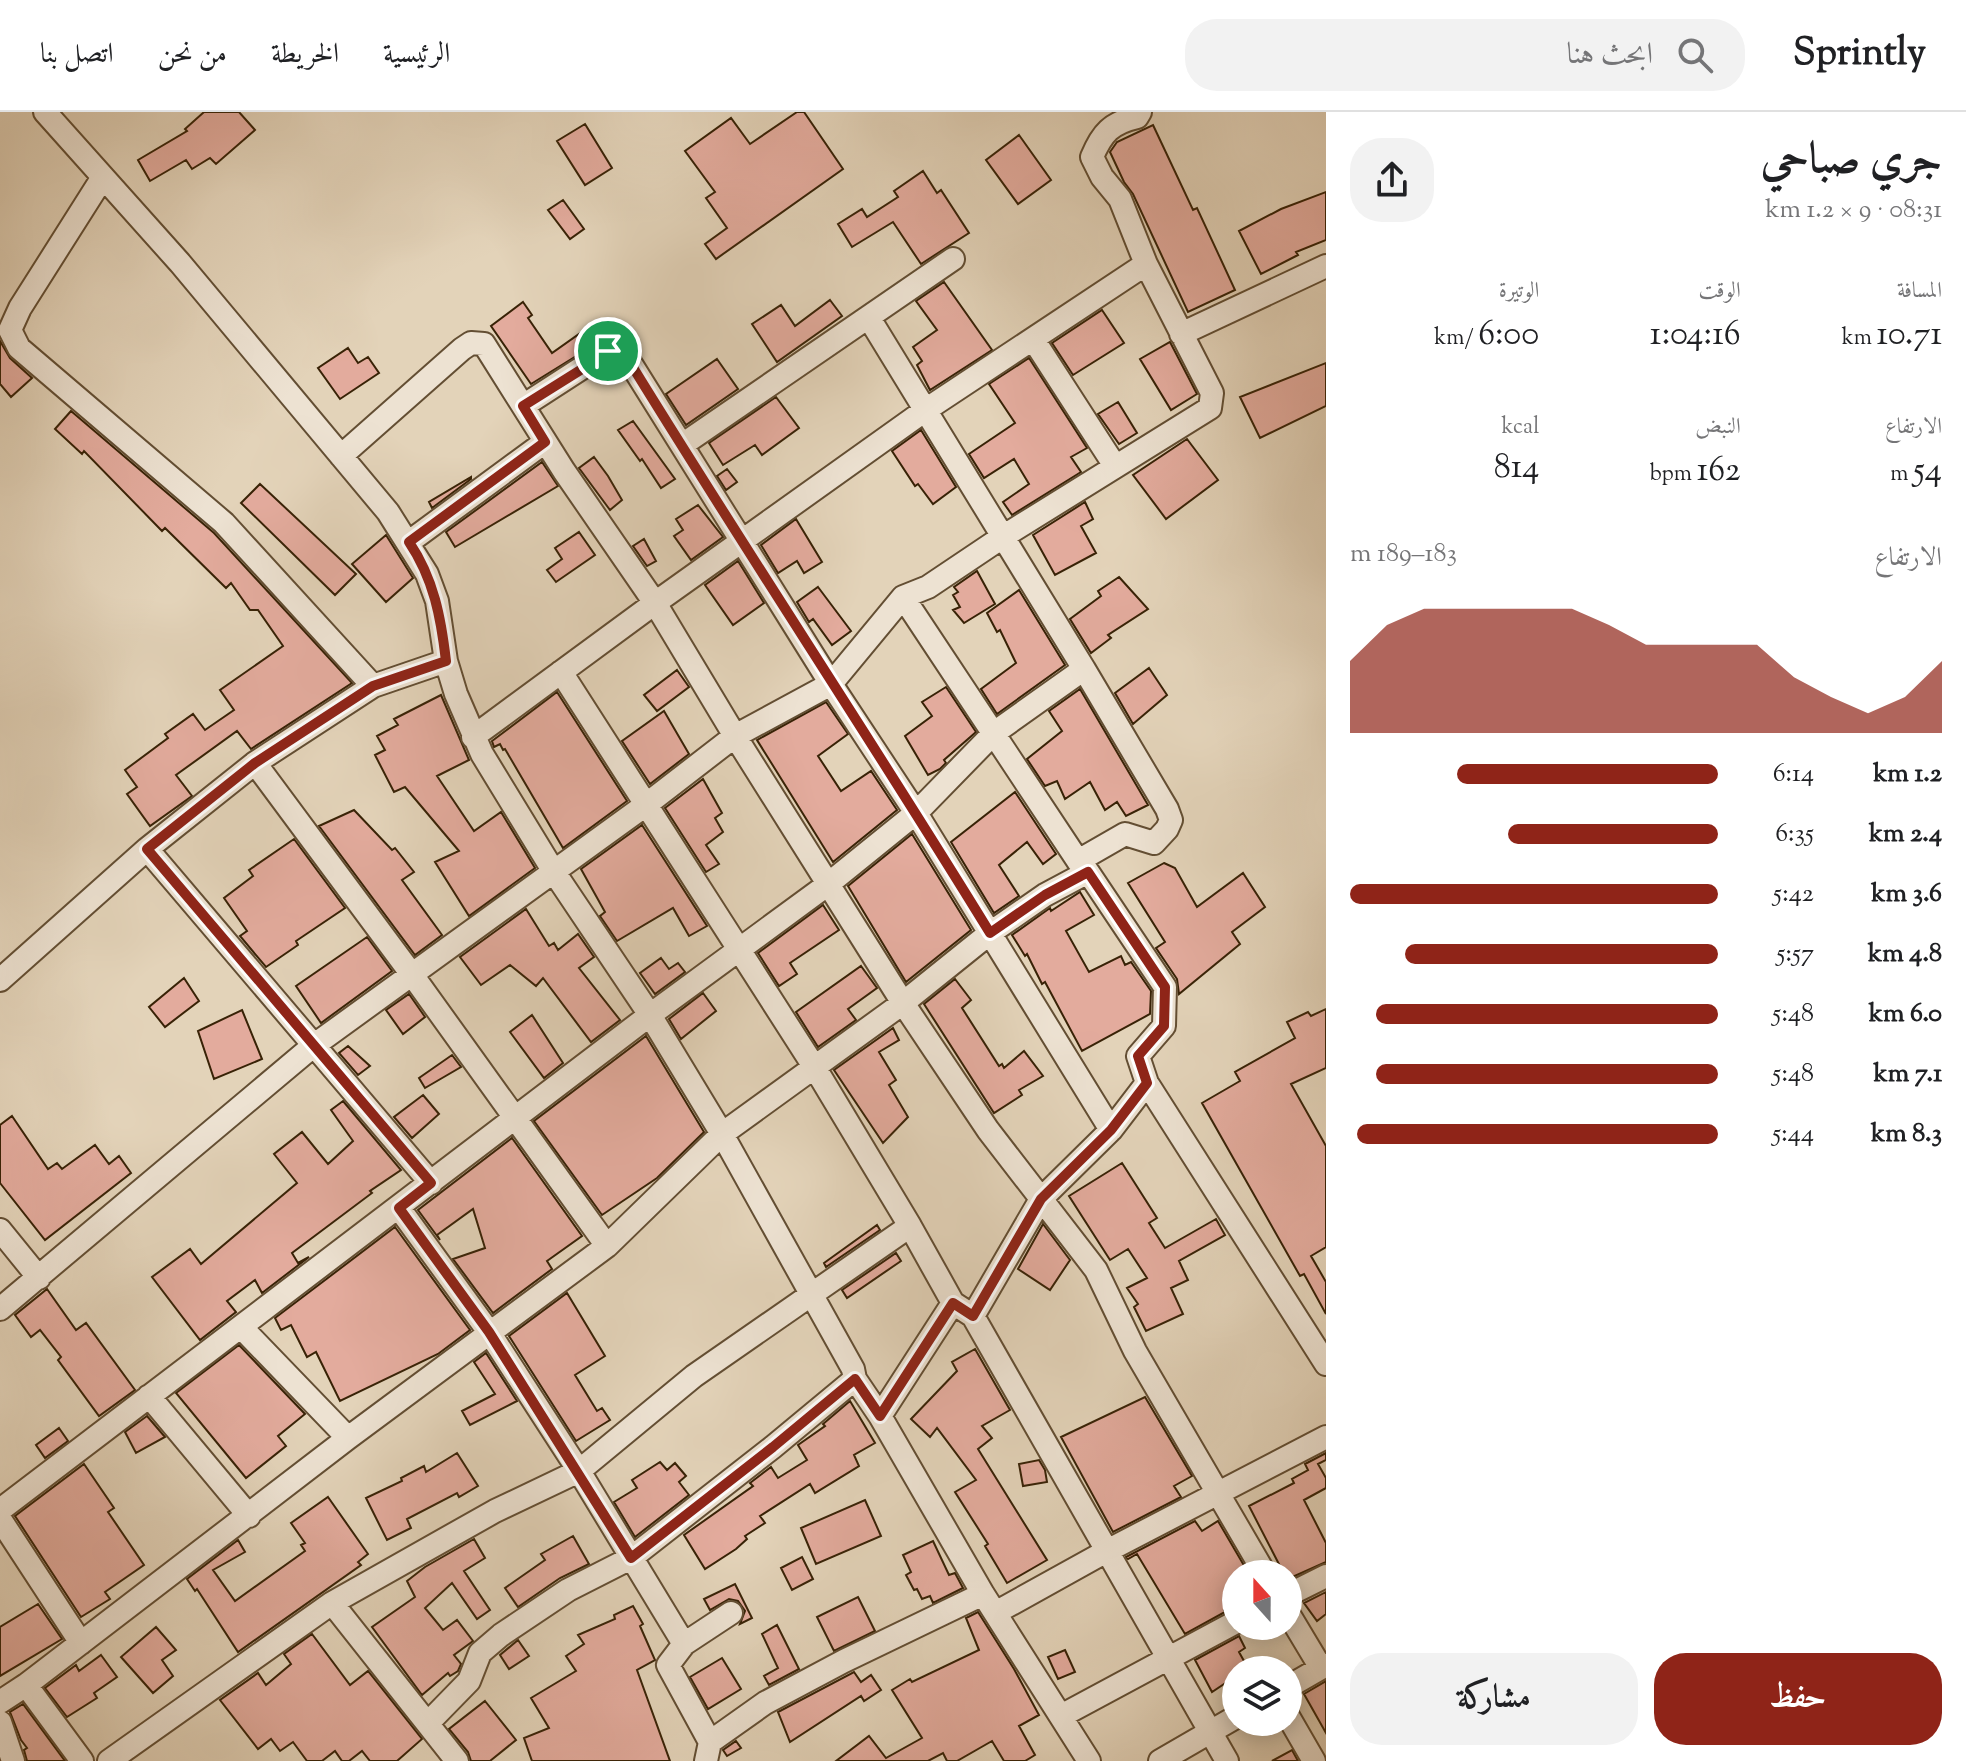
<!DOCTYPE html>
<html lang="ar">
<head>
<meta charset="utf-8">
<style>
  body { margin:0; font-family:"Sorts Mill Goudy",Amiri,serif; background:#f2f2f2; color:#202124; direction:rtl; height:100vh; display:flex; flex-direction:column; font-size:30px; white-space:nowrap }
  * { box-sizing:border-box; margin:0 }
  p { font-size:26px; color:#757577 }
  .icon { flex:none; width:44px; height:44px; fill:none; stroke:currentColor; stroke-width:2; stroke-linecap:round; stroke-linejoin:round }
  .map { position:relative; flex:1; overflow:hidden; direction:ltr }
  .panel { display:flex; flex-direction:column; background:#fff; width:640px }
  .panel>* { flex:none }
  .needle { width:52px; rotate:339deg }
  .tools { position:absolute; left:1222px; top:1448px; display:grid; gap:16px }
  .tools a { display:grid; place-items:center; width:80px; height:80px; border-radius:50%; background:#fff; box-shadow:0 4px 20px #0003; font-size:40px }
  .pin { position:absolute; display:grid; place-items:center; width:68px; height:68px; color:#fff; margin:-34px; border:4px solid #fff; border-radius:50%; box-shadow:0 2px 8px #0007 }
  .round { display:grid; place-items:center; flex:none; width:84px; height:84px; border-radius:32px; background:#f2f2f2 }
  .summary { display:flex; align-items:center; justify-content:space-between; height:136px; padding:0 24px }
  h1 { font-size:44px; font-weight:600; line-height:60px }
  .metrics { display:grid; grid-template-columns:repeat(3,1fr); gap:12px; height:136px; padding:8px 24px }
  .metrics div { display:grid; align-content:center }
  .metrics b { font-size:34px; font-weight:600 }
  .metrics small { font-size:22px; font-weight:400 }
  .metrics p { font-size:22px }
  .chart { height:224px; padding:16px 24px }
  .chart p { display:flex; justify-content:space-between }
  .chart svg { width:100%; height:144px; margin-top:8px; fill:#8f2418; opacity:.7 }
  .cta { display:flex; gap:16px; margin-top:auto; padding:16px 24px }
  .cta a { flex:1; height:92px; border-radius:32px; background:#8f2418; color:#fff; font-size:32px; font-weight:600; line-height:92px; text-align:center }
  .cta a+a { background:#f2f2f2; color:#202124 }
  ul { padding:0 24px; list-style:none; font-size:26px }
  li { display:grid; grid-template-columns:128px 96px 1fr; align-items:center; height:60px }
  li i { height:20px; border-radius:10px; background:#8f2418 }
  header { display:flex; align-items:center; gap:48px; box-sizing:border-box; height:112px; padding:0 40px; background:#fff; border-bottom:2px solid #e0e0e0 }
  header strong { font-size:38px }
  nav { display:flex; gap:44px; margin-inline-start:auto; font-size:28px }
  .search { width:560px; height:72px; background:#f2f2f2; display:flex; align-items:center; gap:20px; box-sizing:border-box; padding:0 28px; border-radius:32px; color:#757577; font-size:30px }
  main { display:flex; flex:1; min-height:0 }
  .map>svg:first-child { display:block }
</style>
</head>
<body>
<header>
<strong>Sprintly</strong>
<div class="search"><svg class="icon" aria-label="search" viewBox="0 0 24 24"><circle cx="10" cy="10" r="6"/><path d="M15 15l6 6"/></svg>ابحث هنا</div>
<nav><a>الرئيسية</a><a>الخريطة</a><a>من نحن</a><a>اتصل بنا</a></nav>
</header>
<main>
<section class="panel">
<div class="summary"><div><h1>جري صباحي</h1><p>08:31 · 9 × 1.2 km</p></div><a class="round"><svg class="icon" aria-label="share" viewBox="0 0 24 24"><path d="M12 15V3M7 8l5-5 5 5M5 13v7h14v-7"/></svg></a></div>
<div class="metrics">
<div><p>المسافة</p><b>10.71<small> km</small></b></div>
<div><p>الوقت</p><b>1:04:16</b></div>
<div><p>الوتيرة</p><b>6:00<small> /km</small></b></div>
</div>
<div class="metrics">
<div><p>الارتفاع</p><b>54<small> m</small></b></div>
<div><p>النبض</p><b>162<small> bpm</small></b></div>
<div><p>kcal</p><b>814</b></div>
</div>
<div class="chart"><p><span>الارتفاع</span>183–189 m</p>
<svg viewBox="0 0 160 44" preserveAspectRatio="none"><path d="M0 44V22L10 11L20 6L30 6L40 6L50 6L60 6L70 11L80 17L90 17L100 17L110 17L120 27L130 33L140 38L150 33L160 22V44z"/></svg>
</div>
<ul>
<li><b>1.2 km</b>6:14<i style="width:71%"></i></li>
<li><b>2.4 km</b>6:35<i style="width:57%"></i></li>
<li><b>3.6 km</b>5:42<i style="width:100%"></i></li>
<li><b>4.8 km</b>5:57<i style="width:85%"></i></li>
<li><b>6.0 km</b>5:48<i style="width:93%"></i></li>
<li><b>7.1 km</b>5:48<i style="width:93%"></i></li>
<li><b>8.3 km</b>5:44<i style="width:98%"></i></li>
</ul>
<div class="cta"><a>حفظ</a><a>مشاركة</a></div>
</section>
<div class="map">
<svg width="1326" height="1649" viewBox="0 0 1326 1649">
  <rect width="100%" height="100%" fill="#e3d3b9"/>
  <filter id="stains"><feTurbulence type="fractalNoise" baseFrequency=".0025" numOctaves="4"/><feColorMatrix values="0 0 0 0 .2 0 0 0 0 .09 0 0 0 0 .02 0 0 0 .5 -.17"/></filter>
  <radialGradient id="worn" r=".72"><stop offset=".6" stop-color="#630" stop-opacity="0"/><stop offset="1" stop-color="#630" stop-opacity=".3"/></radialGradient>
  <path fill="#e3ab9d" stroke="#382206" stroke-width="2" d="M204 0H239L255 18 216 52 210 46 192 57 186 48 150 69 138 48 187 19 185 17Z
    M797 0H804L843 57 716 147 705 132 727 116 706 86 715 80 685 39 731 6 750 32Z
    M585 12 612 56 585 73 557 29Z
    M1153 13 1193 98 1197 96 1235 178 1188 200 1133 82 1124 70 1110 40 1117 30Z
    M1019 23 1051 68 1018 92 986 48Z
    M923 59 937 81 941 78 969 121 921 152 893 110 852 135 838 112 862 97 867 105 898 85 894 79Z
    M1326 80V128L1296 140 1298 143 1261 162 1239 119 1281 97Z
    M563 88 584 117 570 127 548 98Z
    M944 170 992 238 930 278 917 253 922 249 913 235 937 218 916 189Z
    M830 188 842 204 777 250 752 212 781 193 795 214Z
    M523 190 532 203 528 206 552 241 596 210 607 225 531 272 491 214Z
    M1102 198 1124 231 1073 263 1052 231Z
    M0 229 10 246 32 266 11 285 0 272Z
    M1170 230 1197 282 1171 298 1140 247Z
    M348 236 358 251 368 245 379 261 340 287 318 256Z
    M1029 246 1087 336 1071 345 1081 360 1012 403 1003 390 1029 372 1014 347 984 366 969 342 1015 311 989 272Z
    M717 247 738 277 686 313 666 282Z
    M1326 251V294L1260 326 1240 285Z
    M776 285 799 316 762 343 755 333 723 353 709 331Z
    M1118 290 1137 321 1119 332 1098 302Z
    M71 299 214 421 352 571 251 637 237 619 176 663 192 684 150 714 127 682 137 675 125 658 168 626 165 622 193 602 205 618 234 598 220 578 283 534 258 498H250L231 471 226 476 165 416 162 419 84 339 82 342 55 317Z
    M633 309 675 367 661 376 642 347 640 349 618 318Z
    M921 318 956 375 933 392 918 372 915 374 892 339Z
    M1187 327 1218 368 1166 407 1133 363Z
    M594 345 608 364 622 388 610 398 579 356Z
    M542 350 558 374 455 435 446 420Z
    M727 357 737 370 726 378 717 364Z
    M471 365V367L432 396 429 390Z
    M260 372 356 462 335 483 241 391Z
    M1085 390 1093 407 1081 414 1096 441 1055 463 1033 423Z
    M698 393 723 425 691 448 674 424 683 418 676 407Z
    M796 407 822 450 804 461 797 449 778 461 761 433Z
    M579 420 595 443 556 470 547 458 562 447 555 436Z
    M386 423 413 466 386 490 352 452Z
    M644 427 656 449 647 454 633 434Z
    M738 449 764 491 733 513 705 473Z
    M977 459 995 492 964 511 953 498 960 495 953 483 958 480 954 475Z
    M1119 465 1148 497 1108 523 1111 526 1091 541 1070 507 1101 484 1098 479Z
    M818 475 851 519 832 533 813 507 809 510 797 490Z
    M1019 478 1065 553 997 602 981 577 1016 551 1000 518 997 520 987 501Z
    M1149 556 1167 583 1133 612 1115 581Z
    M677 558 689 575 657 599 644 583Z
    M946 575 976 620 944 648 946 651 940 657 928 663 905 624 932 604 922 590Z
    M1080 577 1148 693 1126 704 1117 690 1105 698 1090 670 1065 687 1057 669 1045 674 1027 647 1062 619 1049 599Z
    M557 580 627 689 563 736 505 637 503 638 500 632 494 635 492 629Z
    M441 583 469 648 437 664 474 719 501 700 535 756 469 804 435 750 459 739 405 675 394 680 375 643 385 638 377 624 398 613 394 607Z
    M826 590 848 622 818 644 841 679 871 659 897 698 833 750 757 628Z
    M664 599 689 642 650 672 622 629Z
    M703 667 722 701 715 706 723 720 706 733 719 752 706 760 665 696Z
    M1015 680 1056 742 1043 752 1027 730 999 753 1019 784 994 801 951 730Z
    M354 698 392 738 395 736 414 760 402 768 442 823 415 843 319 714Z
    M642 713 707 814 689 824 673 796 617 829 600 804 605 800 581 757Z
    M912 722 971 818 906 870 848 774Z
    M294 727 345 796 296 829 298 833 266 855 240 824 247 819 224 786 253 764 249 758Z
    M1164 751 1175 756 1197 795 1243 761 1265 795 1232 820 1240 832 1179 882 1177 867 1156 836 1165 830 1128 771Z
    M1080 780 1094 803 1066 819 1089 860 1121 844 1125 853 1131 850 1151 879 1150 902 1082 939 1045 870 1042 872 1027 842 1025 844 1012 823 1050 796 1051 799Z
    M823 793 839 818 790 851 797 862 779 874 758 841Z
    M526 797 549 834 554 831 558 838 578 822 594 845 579 856 620 908 591 930 543 866 536 874 510 853 481 873 460 845Z
    M367 825 392 859 321 911 296 874Z
    M661 846 669 857 678 851 685 860 655 882 640 861Z
    M861 854 877 876 848 897 856 908 818 935 796 900Z
    M184 866 199 889 165 915 149 895Z
    M955 867 971 888 962 896 999 954 1002 952 1004 956 1024 939 1043 964 1019 978 1022 983 994 1001 924 892Z
    M703 881 716 899 681 927 669 907Z
    M409 882 425 905 403 922 386 898Z
    M1326 897V956L1291 972 1326 1034V1135L1311 1144 1326 1170V1202L1304 1162 1300 1164 1202 991 1240 969 1235 960 1295 926 1287 910 1308 900 1311 904Z
    M242 898 262 947 214 967 198 919Z
    M532 903 563 951 544 966 510 920Z
    M893 916 899 928 879 940 896 968 889 973 908 1005 883 1031 834 958Z
    M646 924 704 1020 657 1066 602 1103 534 1009Z
    M348 934 370 954 358 963 339 941Z
    M452 943 461 955 425 976 419 966Z
    M423 983 439 1002 412 1026 394 1005Z
    M343 989 401 1058 370 1079 372 1081 292 1141 298 1151 309 1145 262 1181 255 1168 227 1189 236 1200 200 1228 152 1165 190 1137 201 1152 297 1071 274 1042 302 1020 328 1052 353 1029 331 998Z
    M12 1004 48 1057 57 1051 62 1057 95 1033 109 1052 119 1044 131 1061 45 1128 0 1071V1013Z
    M512 1026 582 1124 547 1149 552 1157 493 1201 453 1147 485 1136 473 1097 437 1123 440 1128 418 1098Z
    M1122 1051 1157 1106 1149 1111 1165 1136 1216 1107 1225 1123 1179 1149 1188 1168 1171 1176 1183 1202 1146 1219 1134 1195 1138 1192 1127 1176 1147 1166 1128 1137 1110 1148 1069 1084Z
    M1043 1112 1070 1148 1050 1178 1018 1157Z
    M877 1113 880 1118 826 1155 824 1151Z
    M395 1115 470 1218 438 1242 340 1289 316 1240 307 1245 291 1213 281 1218 275 1206Z
    M896 1141 901 1149 847 1186 842 1178Z
    M47 1177 76 1218 86 1211 135 1278 99 1304 58 1248 61 1245 40 1218 31 1225 15 1203Z
    M567 1181 605 1244 575 1263 597 1299 602 1296 610 1308 576 1329 509 1224Z
    M239 1233 305 1302 278 1324 286 1334 246 1366 176 1281Z
    M975 1237 1010 1298 982 1314 992 1326 978 1337 1047 1448 1007 1471 985 1434 988 1432 955 1380 976 1368 937 1316 930 1325 911 1307 957 1259 952 1250Z
    M486 1241 517 1289 470 1313 462 1299 495 1282 474 1250Z
    M1145 1285 1192 1364 1174 1374 1181 1385 1113 1420 1061 1325Z
    M850 1289 875 1331 854 1343 859 1354 815 1381 810 1372 760 1404 765 1411 745 1424 747 1427 736 1437 705 1457 684 1423 753 1374 750 1371 771 1355 778 1366 807 1348 798 1333 825 1314 823 1312Z
    M147 1304 165 1325 136 1341 125 1320Z
    M59 1316 68 1329 45 1346 36 1333Z
    M457 1341 478 1374 459 1385 457 1381 407 1407 411 1416 387 1428 366 1386 402 1369 401 1366 424 1354 426 1360Z
    M1326 1341V1348L1318 1352 1326 1366V1376L1304 1388 1326 1431V1450L1288 1467V1462L1282 1458 1249 1394 1294 1371 1292 1367 1308 1358 1305 1352Z
    M1039 1348 1045 1358 1047 1370 1023 1374 1019 1352Z
    M660 1350 667 1358 675 1351 686 1364 679 1370 689 1383 635 1425 614 1390 637 1376 632 1368Z
    M84 1352 114 1396 108 1400 144 1453 105 1480 110 1487 81 1505 15 1404Z
    M328 1385 368 1442 358 1450 361 1453 238 1540 197 1477 195 1479 187 1467 238 1428 245 1440 213 1458 235 1489 305 1439 301 1433 305 1431 291 1411Z
    M865 1388 881 1424 816 1452 801 1416Z
    M1195 1409 1202 1419 1218 1409 1249 1462H1236V1490L1224 1498 1225 1500 1185 1522 1137 1442 1128 1447 1126 1445Z
    M573 1424 589 1452 560 1466 518 1495 505 1476 545 1448 541 1442Z
    M474 1427 485 1446 464 1459 490 1498 477 1507 452 1471 425 1496 443 1518 457 1508 473 1529 454 1543 461 1552 458 1559 450 1564 448 1561 422 1583 372 1515 415 1485 407 1469 425 1455Z
    M933 1429 949 1463 955 1461 963 1476 933 1491 930 1484 922 1487 917 1477 914 1478 906 1463 911 1460 903 1443Z
    M802 1445 813 1467 792 1478 781 1456Z
    M735 1472 752 1506 740 1512 745 1499 738 1489 729 1487 710 1498 704 1487Z
    M1326 1480V1502L1317 1509 1304 1491Z
    M858 1485 875 1519 834 1539 817 1505Z
    M38 1492 62 1527 0 1564V1515Z
    M633 1494 643 1512 640 1514 655 1548 637 1558 670 1649H532L524 1626 549 1616 531 1586 576 1559 566 1544 584 1532 578 1523 615 1507 614 1503Z
    M978 1500 1014 1557 1039 1603 1019 1614 1035 1643 1025 1649H1004L992 1629 957 1649H947L943 1641 928 1649H836L869 1624 886 1646 922 1626 892 1578 910 1567 912 1570 979 1538 966 1506Z
    M777 1513 799 1557 769 1573 764 1564 778 1556 762 1522Z
    M156 1515 176 1538 162 1548 173 1564 153 1581 121 1545Z
    M312 1522 350 1573 368 1559 422 1627 397 1649H370L362 1639 349 1649H342L335 1639 322 1649H307L293 1630 280 1639 271 1627 258 1637 220 1588 258 1561 266 1573 291 1552 284 1542Z
    M1239 1524 1245 1536 1239 1540 1249 1558H1236V1564L1212 1580 1195 1548Z
    M518 1528 529 1544 509 1557 500 1543Z
    M1065 1538 1075 1560 1058 1567 1048 1545Z
    M101 1543 117 1565 94 1581 97 1586 67 1605 45 1576 76 1553 79 1559Z
    M722 1546 741 1577 708 1597 690 1565Z
    M854 1560 861 1570 871 1563 881 1578 864 1589 861 1584 790 1630 778 1600Z
    M1326 1569V1621L1304 1582Z
    M485 1589 516 1628 490 1649H471L468 1640 449 1617Z
    M23 1592 65 1649H27L24 1638 27 1636 21 1628 10 1600Z
    M736 1629 741 1636 727 1644 723 1638Z
    M1292 1638 1298 1649H1272Z"/>
  <g fill="none" stroke-linecap="round" stroke-linejoin="round">
    <g stroke="#634e33" stroke-width="26">
      <path id="street" d="M45 0 180 151 388 400 427 462 437 489 446 549 456 582 482 642 554 760 650 903 722 1022 853 1257 855 1267 880 1304 983 1482 1089 1649
        M103 65 20 196 10 218 19 236 224 411 373 574
        M869 206 1084 557
        M1181 222 1326 154
        M1033 227 1115 354
        M523 294 608 239 619 237 626 244 831 572 916 701 1111 1018
        M682 333 953 147
        M341 344 462 237 471 231 484 232 564 359 655 491 735 624 903 891 988 1018 1096 1158 1135 1239 1265 1462
        M409 430 545 330
        M903 485 1078 749
        M446 549 373 574 255 651 413 864 607 1134
        M473 625 655 491 924 299 1146 152
        M255 651 147 737 431 1071
        M1088 760 1165 875 1164 914 1138 944 1147 971
        M0 868 147 737
        M399 1096 489 1220 579 1359 684 1532
        M910 1114 953 1191 973 1204 1227 1649
        M0 1118 39 1166
        M0 1197 313 934 647 692 735 624 831 572 903 485 928 475 1004 424 1210 296 1212 281 1146 152 1120 87 1102 65 1092 45C1102 21 1111 11 1137 5L1140 0
        M973 1204 1041 1087 1111 1018 1147 971 1326 1252
        M242 1216 348 1326
        M149 1284 249 1404
        M880 1304 953 1191
        M0 1398 650 903 827 773 916 701 994 621 1084 557 1167 697 1171 708 1167 717 1154 731 1125 722 1078 749 1088 760 1045 783 990 821 903 891 722 1022 607 1134 348 1326 26 1573 0 1590
        M0 1407 81 1531
        M1288 1483 1326 1464
        M332 1491 495 1399 579 1359 694 1264 910 1114 815 956 561 560
        M995 1501 1105 1440 1326 1325
        M1288 1501 1321 1556
        M26 1573 82 1649
        M1288 1575 1326 1553
        M1061 1604 1236 1510
        M1288 1604 1314 1649
        M0 1610 13 1649
        M428 1611 469 1569 480 1541 501 1523 568 1478 631 1446 773 1335 855 1267
        M710 1630 765 1591 844 1549 983 1482
        M109 1649 332 1491 457 1649
        M706 1649 710 1630 668 1553 684 1532 731 1501
        M1160 1649 1236 1605"/>
    </g>
    <use href="#street" stroke="#ede2d2" stroke-width="22"/>
  </g>
  <g fill="none" stroke-linecap="round" stroke-linejoin="round">
    <g stroke="#fff" stroke-width="16">
      <path id="route" d="M614 237H619L626 244C745 438 871 627 990 821L1045 783 1088 760 1165 875 1164 914 1138 944 1147 971 1111 1018 1041 1087 973 1204 953 1191 880 1304 855 1267 773 1335 631 1446 489 1220 399 1096 431 1071 147 737 255 651 373 574 446 549C441 506 434 467 409 430L545 330 523 294Z"/>
    </g>
    <use href="#route" stroke="#8f2418" stroke-width="10"/>
  </g>
  <rect width="100%" height="100%" filter="url(#stains)"/>
  <rect width="100%" height="100%" fill="url(#worn)"/>
</svg>
<div class="tools">
<a><svg class="needle" viewBox="-14 -14 28 28"><path d="M0-13l5 13h-10z" fill="#e53935"/><path d="M0 13l5-13h-10z" fill="#757577"/></svg></a>
<a><svg class="icon" aria-label="layers" viewBox="0 0 24 24"><path d="M12 4l9 5-9 5-9-5zM3 14l9 5 9-5"/></svg></a>
</div>
<div class="pin" style="left:608px;top:239px;background:#1e9e55"><svg class="icon" aria-label="arrive" viewBox="0 0 24 24"><path d="M6 21V4h12l-3 4 3 4H6"/></svg></div>
</div>
</main>
</body>
</html>
